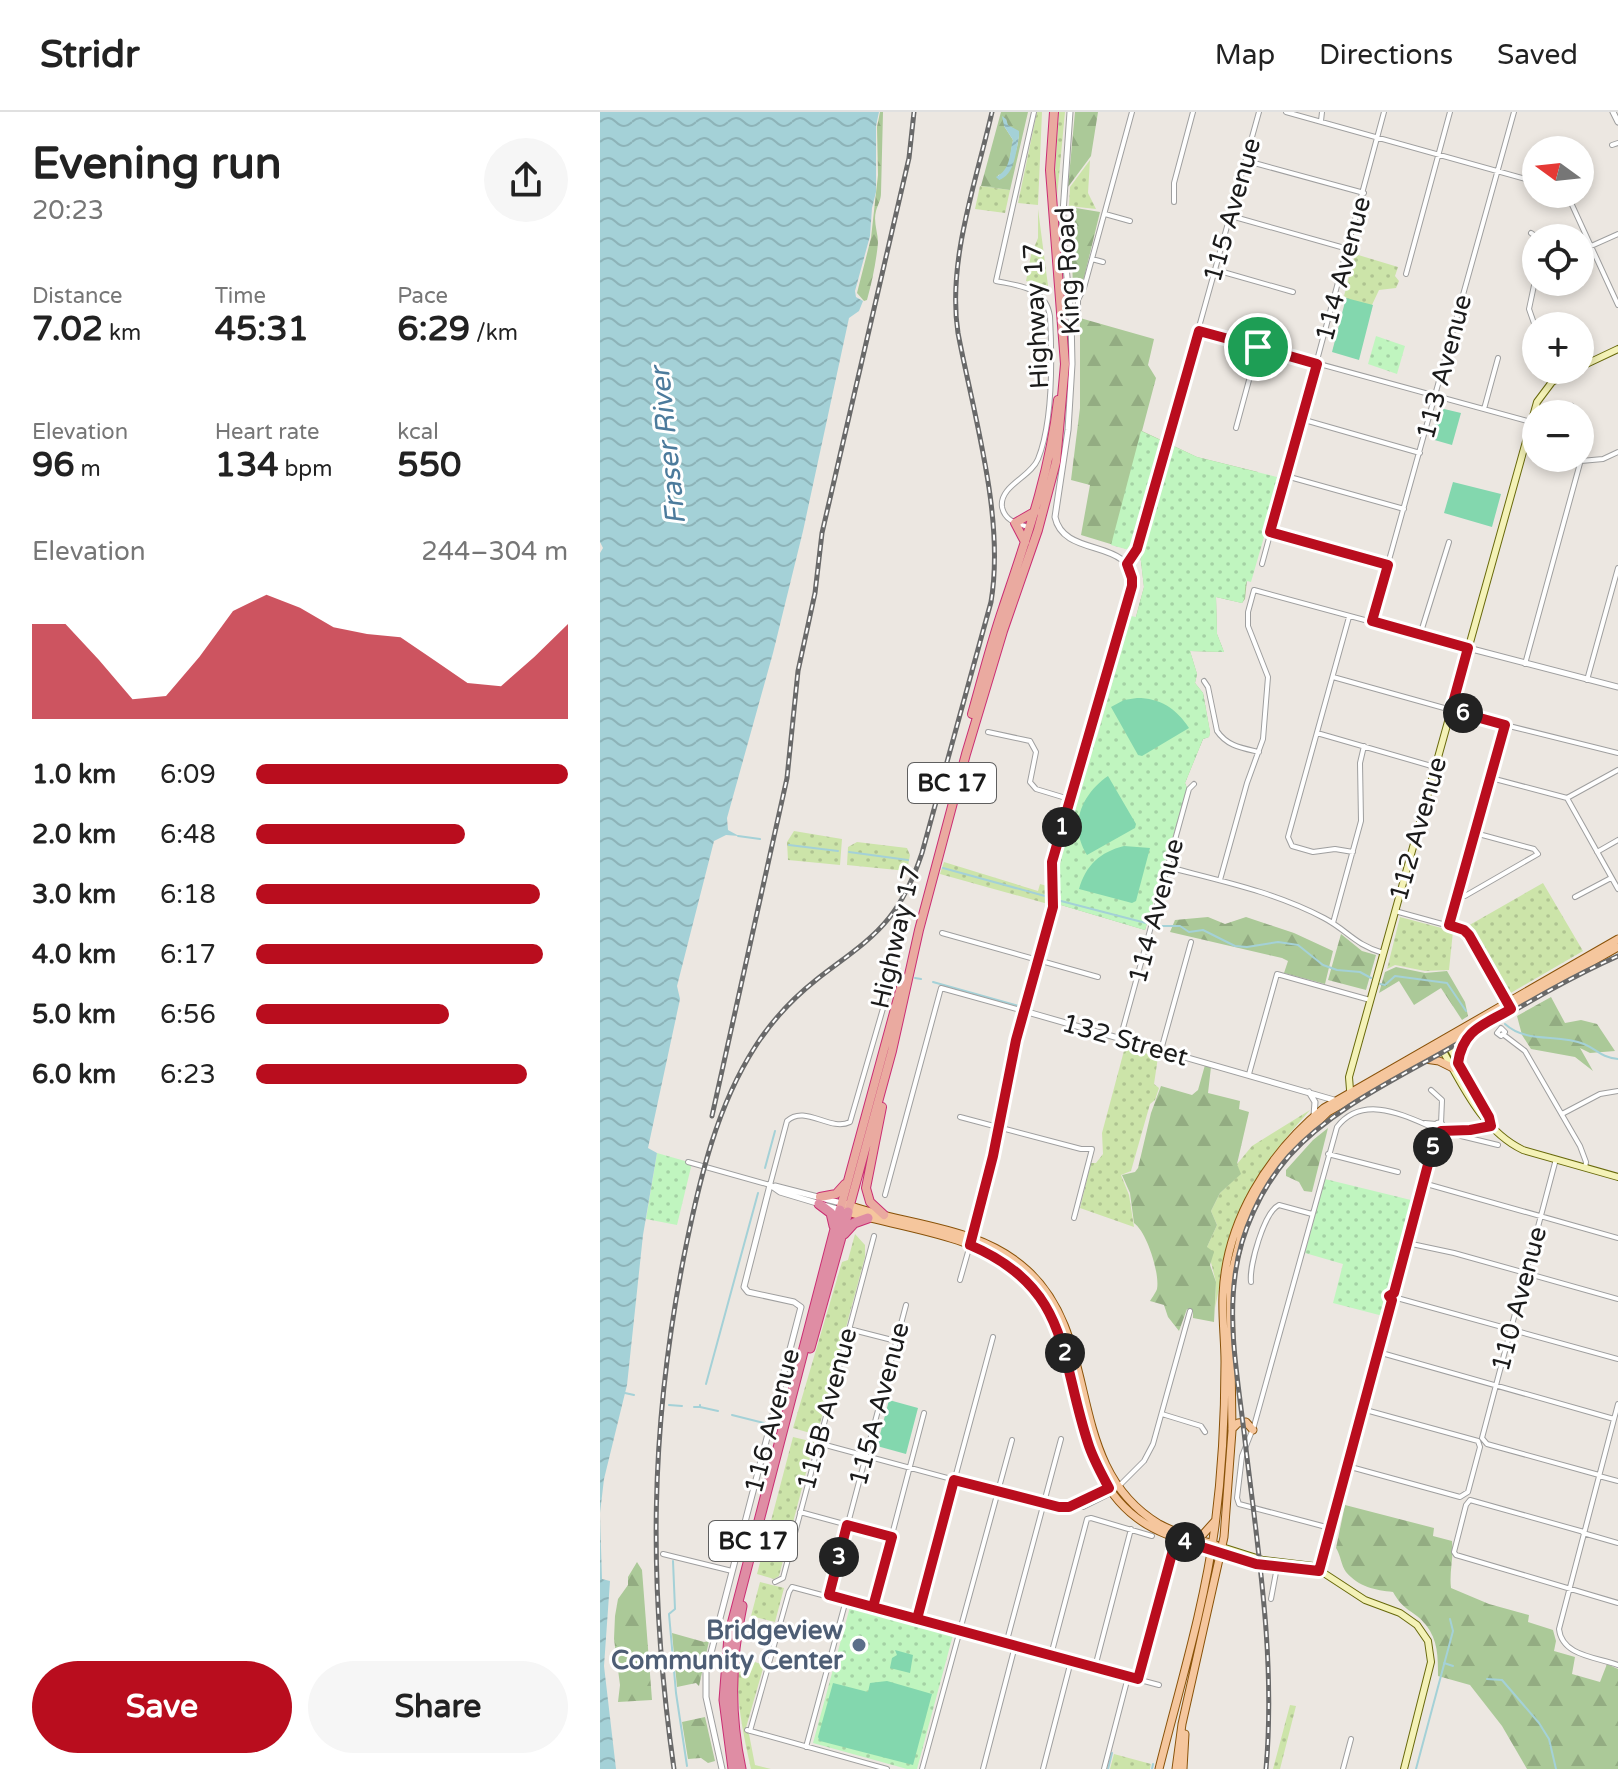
<!DOCTYPE html>
<html lang="en">
<head>
<meta charset="utf-8">
<style>
  body { margin:0; font-family:"Varela Round",sans-serif; background:#f6f6f6; color:#222; height:100vh; display:flex; flex-direction:column; font-size:30px; white-space:nowrap }
  * { box-sizing:border-box; margin:0 }
  p { font-size:26px; color:#767676 }
  .icon { flex:none; width:44px; height:44px; fill:none; stroke:currentColor; stroke-width:2; stroke-linecap:round; stroke-linejoin:round }
  .map { position:relative; flex:1; overflow:hidden }
  .sheet { display:flex; flex-direction:column; background:#fff; width:600px }
  .sheet>* { flex:none }
  .needle { width:52px; rotate:285deg }
  .fabs { position:absolute; left:922px; top:24px; display:grid; gap:16px }
  .fabs a { display:grid; place-items:center; width:72px; height:72px; border-radius:50%; background:#fff; box-shadow:0 4px 12px #0003; font-size:40px }
  .pin { position:absolute; display:grid; place-items:center; width:68px; height:68px; color:#fff; margin:-34px; border:4px solid #fff; border-radius:50%; box-shadow:0 2px 8px #0007 }
  .km { position:absolute; width:40px; height:40px; margin:-20px; border-radius:50%; background:#222; color:#fff; font-size:22px; line-height:40px; text-align:center }
  .round { display:grid; place-items:center; flex:none; width:84px; height:84px; border-radius:42px; background:#f6f6f6 }
  .headline { display:flex; align-items:center; justify-content:space-between; height:136px; padding:0 32px }
  h1 { font-size:44px; font-weight:800; line-height:60px }
  .figures { display:grid; grid-template-columns:repeat(3,1fr); gap:12px; height:136px; padding:8px 32px }
  .figures div { display:grid; align-content:center }
  .figures b { font-size:34px; font-weight:800 }
  .figures small { font-size:22px; font-weight:400 }
  .figures p { font-size:22px }
  .chart { height:224px; padding:16px 32px }
  .chart p { display:flex; justify-content:space-between }
  .chart svg { width:100%; height:144px; margin-top:8px; fill:#b90d1e; opacity:.7 }
  .action { display:flex; gap:16px; margin-top:auto; padding:16px 32px }
  .action a { flex:1; height:92px; border-radius:48px; background:#b90d1e; color:#fff; font-size:32px; font-weight:800; line-height:92px; text-align:center }
  .action a+a { background:#f6f6f6; color:#222 }
  ul { padding:0 32px; list-style:none; font-size:26px }
  li { display:grid; grid-template-columns:128px 96px 1fr; align-items:center; height:60px }
  li i { height:20px; border-radius:10px; background:#b90d1e }
  header { display:flex; align-items:center; gap:48px; box-sizing:border-box; height:112px; padding:0 40px; background:#fff; border-bottom:2px solid #e0e0e0 }
  header strong { font-size:38px }
  nav { display:flex; gap:44px; margin-inline-start:auto; font-size:28px }
  main { display:flex; flex:1; min-height:0 }
  .map>svg:first-child { display:block }
</style>
</head>
<body>
<header>
<strong>Stridr</strong>
<nav><a>Map</a><a>Directions</a><a>Saved</a></nav>
</header>
<main>
<section class="sheet">
<div class="headline"><div><h1>Evening run</h1><p>20:23</p></div><a class="round"><svg class="icon" aria-label="share" viewBox="0 0 24 24"><path d="M12 15V3M7 8l5-5 5 5M5 13v7h14v-7"/></svg></a></div>
<div class="figures">
<div><p>Distance</p><b>7.02<small> km</small></b></div>
<div><p>Time</p><b>45:31</b></div>
<div><p>Pace</p><b>6:29<small> /km</small></b></div>
</div>
<div class="figures">
<div><p>Elevation</p><b>96<small> m</small></b></div>
<div><p>Heart rate</p><b>134<small> bpm</small></b></div>
<div><p>kcal</p><b>550</b></div>
</div>
<div class="chart"><p><span>Elevation</span>244–304 m</p>
<svg viewBox="0 0 160 44" preserveAspectRatio="none"><path d="M0 44V15L10 15L20 26L30 38L40 37L50 25L60 11L70 6L80 10L90 16L100 18L110 19L120 26L130 33L140 34L150 25L160 15V44z"/></svg>
</div>
<ul>
<li><b>1.0 km</b>6:09<i style="width:100%"></i></li>
<li><b>2.0 km</b>6:48<i style="width:67%"></i></li>
<li><b>3.0 km</b>6:18<i style="width:91%"></i></li>
<li><b>4.0 km</b>6:17<i style="width:92%"></i></li>
<li><b>5.0 km</b>6:56<i style="width:62%"></i></li>
<li><b>6.0 km</b>6:23<i style="width:87%"></i></li>
</ul>
<div class="action"><a>Save</a><a>Share</a></div>
</section>
<div class="map">
<svg width="1018" height="1657" viewBox="0 0 1018 1657">
  <defs>
    <pattern id="grass-dots" width="8" height="8" patternUnits="userSpaceOnUse" patternTransform="scale(2)"><rect width="8" height="8" fill="#cce4a9"/><path d="M2 2h.1M6 6h.1" fill="none" stroke="#afc391" stroke-width="1.8" stroke-linecap="round"/></pattern>
    <pattern id="forest-firs" width="22" height="20" patternUnits="userSpaceOnUse" patternTransform="scale(2)"><rect width="22" height="20" fill="#abc998"/><path d="M5 1l3.5 6h-7zM16 11l3.5 6h-7z" fill="#93ac82"/></pattern>
    <pattern id="park-dots" width="8" height="8" patternUnits="userSpaceOnUse" patternTransform="scale(2)"><rect width="8" height="8" fill="#c0f5bf"/><path d="M2 2h.1M6 6h.1" fill="none" stroke="#a4d1a4" stroke-width="1.8" stroke-linecap="round"/></pattern>
    <pattern id="water-waves" width="16" height="10" patternUnits="userSpaceOnUse" patternTransform="scale(2)"><rect width="16" height="10" fill="#a4d1d7"/><path d="M0 5q4-4 8 0t8 0" fill="none" stroke="#8db3b8"/></pattern>
  </defs>
  <rect width="100%" height="100%" fill="#ece7e1"/>
  <path fill="url(#grass-dots)" d="M437 0H442L438 93 418 91Z
    M459 0H465L457 85 455 60Z
    M490 48 488 81 496 97 469 94 470 75Z
    M380 74 410 78 405 101 375 97Z
    M438 97 447 166 448 174 426 169 431 143 438 126Z
    M755 142 798 155 795 164 799 169 796 176 779 178 771 195 733 238 747 186 744 184Z
    M194 719 242 727 240 753 188 748 187 730Z
    M257 730 307 736 310 743 307 759 247 753 248 735Z
    M344 750 438 779 440 772 447 774 448 792 340 762Z
    M943 771 983 839 909 882 866 815Z
    M800 805 853 819 849 858 825 859 795 853 787 857Z
    M525 935 558 945 554 972 559 976 555 988 550 992 531 1059 521 1063 529 1083 534 1115 480 1096 491 1051H496L503 1042 502 1021Z
    M710 998C648 1067 633 1106 615 1196L616 1170 607 1135 617 1113 611 1099 620 1081 640 1062 637 1052 652 1034Z
    M255 1122 265 1133V1145L217 1323 193 1316 242 1150 248 1148Z
    M193 1325 214 1330 179 1464 174 1467 157 1462Z
    M160 1470 184 1476 175 1510 151 1504Z
    M140 1545 164 1553 145 1619 149 1622 155 1653 171 1657H151C143 1620 134 1583 140 1545Z
    M690 1593 696 1594 680 1657H673Z
    M514 1642 551 1652 550 1657H510Z"/>
  <path fill="url(#forest-firs)" fill-rule="evenodd" d="M280 0H283L281 81C281 88 278 92 276 99 273 110 278 120 278 131 276 151 272 170 267 188L264 189 257 181 271 126 278 63 277 15Z
    M401 0H428L410 78 381 74ZM406 7 407 13 419 20C418 40 412 53 399 68L398 63 403 62 409 52 413 28 404 14Z
    M475 0H498L491 44 468 75Z
    M470 95 500 100 484 166 477 178 473 175Z
    M480 206 554 227 548 253 556 266 542 319 597 345 658 360 645 487 642 491 616 485 617 522 624 540 590 539 597 562 595 571 603 581 610 620 609 625 603 627 585 671 587 676 545 818 461 793V782L544 475 540 441 481 423 490 373 471 368 480 296Z
    M608 805 625 812 646 805 694 821 733 839 725 872 684 861 688 849 682 846 570 820 575 808Z
    M741 822 762 839 776 843 766 878 728 868Z
    M796 855 825 861 847 859 865 890 868 904 862 908 841 876 814 893 799 869 779 881 785 860Z
    M951 885 965 911 981 908 997 912 1015 939 990 941 980 936 993 959 975 945 931 937 922 923 917 904Z
    M605 953 611 955 608 981 640 989 639 997 649 1000 637 1052 641 1062 620 1081 611 1099 617 1113 607 1135 614 1140 610 1153 616 1170 614 1210 593 1206V1200L587 1197 579 1219 568 1205 564 1193 550 1189C552 1186 556 1180 557 1177 560 1162 547 1120 534 1111L530 1081 522 1063 535 1060 538 1056 551 1001 561 974 592 983 598 978Z
    M728 1016 712 1080 704 1079 699 1070 686 1064V1058L713 1028Z
    M745 1393 834 1416 833 1424 852 1429C854 1446 849 1460 851 1476L889 1492 929 1503 928 1510 953 1518 956 1529 954 1539 975 1545 972 1562 1000 1570 1007 1552 1018 1557V1657H927L902 1614 870 1573 838 1564C838 1545 838 1528 826 1513 814 1498 804 1500 793 1480 775 1478 759 1475 746 1460 741 1453 741 1444 736 1436Z
    M37 1450 42 1458 52 1588 18 1590 20 1573 14 1527 15 1504 18 1487 28 1473V1465Z
    M72 1521 104 1530 109 1529 99 1574 96 1571 77 1575Z
    M105 1605 115 1649 108 1651 101 1646 88 1647 82 1610Z"/>
  <path fill="url(#park-dots)" d="M776 224 805 234 797 262 768 252Z
    M541 319 597 345 681 366 651 470 647 469C643 477 647 484 642 491L616 485 617 522 624 540 590 539 597 562 595 571 603 581 610 620 609 625 603 627 585 671 587 676 545 818 461 793V784L456 781 462 741 489 644 490 631 497 625 531 504 536 505 544 475 540 441 511 433Z
    M57 1041 92 1051 77 1113 46 1107Z
    M725 1067 815 1089 783 1204 733 1191 743 1152 705 1141Z
    M250 1495 353 1523 317 1657H307L213 1631Z"/>
  <path fill="#83d7ae" d="M746 186 773 193 759 248 732 240Z
    M840 296 861 301 852 333 831 327Z
    M853 370 901 382 892 415 844 401Z
    M537 586C560 586 576 596 589 616L542 644 538 643 511 595 524 588Z
    M508 664 536 712 535 716 487 743C468 713 482 682 508 664Z
    M524 734 550 736 536 789 532 791 479 777C486 753 500 740 524 734Z
    M289 1288 318 1296 306 1342 277 1334Z
    M295 1538 313 1543 310 1561 290 1556 292 1546 297 1543Z
    M287 1569 332 1582 313 1653 220 1629 218 1625 233 1571 268 1580 270 1571Z"/>
  <path fill="url(#water-waves)" d="M0 0H279L276 14V80L272 96 270 124 255 179 256 185 263 189 259 199 249 206 203 419 173 541 127 706 128 718 139 724 126 723 114 729 77 874 80 887 48 1036 57 1041 43 1123 27 1273 4 1367 0 1401V441L3 436 0 430Z
    M402 4 406 7 408 13 419 19V24C416 39 415 63 399 68L396 65C411 57 409 44 413 28L404 14Z
    M0 1403 2 1467 10 1469 4 1554 16 1657H0Z"/>
  <g fill="none" stroke-linecap="round" stroke-linejoin="round">
    <path stroke="#a4d1d7" stroke-width="2" d="M138 724 160 727
      M189 733 238 739
      M249 740 308 748
      M343 756 445 784
      M461 789 546 811
      M561 814H580L589 820 603 818 635 834 647 835 678 830 698 833 723 853 737 858 760 860 771 866
      M315 866 321 867
      M333 870 419 894
      M780 872 785 873 795 864 847 871 866 899
      M905 912C927 932 958 921 984 932 998 938 1000 945 1018 947
      M165 1056 175 1019
      M106 1272 158 1081
      M25 1281 34 1283
      M69 1293 82 1294
      M94 1295H100V1293
      M100 1295 118 1299
      M132 1303 164 1311
      M73 1449 75 1497 69 1502 76 1581 87 1654
      M844 1551 853 1554
      M887 1567 902 1568 939 1611 949 1627 956 1657
      M508 1657 512 1641
      M552 1657 553 1652
      M816 1657 853 1519 850 1507"/>
    <g stroke="#9f9f9f" stroke-width="6">
      <path id="minor" d="M686 0 936 70
        M721 9 722 0
        M1012 33 1018 31
        M647 49 764 81
        M967 82 1018 193
        M574 90V71L593 0
        M505 102 530 109
        M631 104 748 137
        M931 121 938 126
        M980 139 1018 122
        M492 147 503 150
        M616 158 693 180
        M806 162 850 0
        M936 164 929 197 936 217
        M472 205 478 202V188L484 176 532 0
        M599 219 931 310
        M972 294 976 302
        M884 297 898 246
        M701 307 820 341
        M636 316 658 235
        M981 349 1003 347 1018 340
        M686 364 804 397
        M431 416C419 412 405 410 402 395 399 374 431 365 438 347 453 310 452 243 450 204 445 175 420 174 396 169L434 0
        M671 420 788 453
        M527 452 537 437 659 0
        M662 452 784 0
        M749 505 688 725 692 734 713 740 735 737 753 740
        M772 509 914 0
        M820 523 849 430
        M925 552 985 333 980 312
        M733 565 905 613 1018 641
        M987 568 1018 456
        M604 569 608 575 617 619C627 634 642 636 659 640
        M388 620 430 629 436 640 430 670 436 677 469 687
        M717 621 835 655
        M891 666 967 686 1018 777
        M967 686 1018 658
        M997 740 1018 728
        M568 755C621 769 675 780 724 806 747 818 755 833 783 841
        M620 768 647 671 663 627 668 565 648 514V500L654 478 868 536
        M857 784H865L938 742 934 737 875 721
        M975 785 1011 766
        M795 799 864 818 908 892
        M733 811 761 709 760 651 764 634
        M849 813 905 613
        M342 821 498 865
        M901 916 905 920 901 924 897 921Z
        M904 923 925 939 980 1034 986 1050 985 1056
        M520 927 589 677 594 672
        M561 938 591 830
        M649 962 677 862 770 888
        M831 978 842 988 841 1012
        M962 1002 1000 982 1018 979
        M360 1005 481 1037H492L474 1106
        M825 1011 836 1012
        M861 1024 898 1033
        M728 1042 798 1060
        M956 1047 882 1326 887 1332 999 1363
        M88 1050 170 1073 187 1009C205 992 230 1020 250 1010L291 869 289 857
        M823 1071 1018 1126
        M285 1083 341 876 424 899
        M807 1131 854 1141 1018 1187
        M360 1168 370 1133
        M651 1170C649 1154 664 1100 679 1093L712 1102
        M797 1186 1018 1247
        M249 1217 296 1229
        M778 1240 1014 1307
        M1018 1292 959 1517C962 1544 996 1545 1018 1553
        M562 1302 601 1314 605 1320
        M218 1331 455 1395H483L511 1381
        M747 1354 860 1385 868 1380 880 1335 878 1329 762 1297
        M999 1364 1018 1369
        M519 1374 544 1349 553 1332 590 1199
        M472 1394 509 1376
        M200 1400 292 1425
        M730 1416 639 1392 637 1386 642 1344 654 1314 737 1015C763 982 803 1003 834 1016
        M984 1420 870 1388 866 1393 854 1440 856 1443 1018 1491
        M983 1421 1018 1431
        M63 1442 132 1459
        M175 1470 183 1466 274 1124
        M229 1483 306 1193
        M671 1487 677 1455
        M273 1495 324 1301
        M317 1507 393 1225
        M406 1532 461 1327
        M451 1543 487 1407 491 1406 552 1424
        M495 1555 531 1417
        M538 1567 576 1427
        M147 1618 287 1657
        M150 1619 189 1480 192 1475 559 1573
        M206 1635 246 1488
        M322 1657 412 1328
        M383 1657 415 1534
        M443 1657 471 1549
        M504 1657 528 1565
        M743 1657 751 1627"/>
    </g>
    <g stroke="#9f9f9f" stroke-width="7">
      <path id="tertiary" d="M1013 0 1018 10
        M868 536 1018 575
        M424 899 734 988
        M709 980 715 990 714 1004
        M835 1015a4 4 0 1 1 8 0a4 4 0 1 1-8 0Z
        M841 1019 870 1018 891 1014
        M170 1073 180 1080 240 1098
        M175 1074 241 1091
        M371 1128 393 1044 416 928 453 795 452 750 532 474C535 424 464 448 455 405L468 318 472 252 471 205 462 115 470 0
        M793 1181 797 1185 794 1188 789 1185Z
        M794 1181 835 1026V1017
        M719 1459 792 1188
        M122 1657 106 1585V1560L201 1195 194 1190 148 1180 144 1175 170 1073"/>
    </g>
    <g stroke="#68690b" stroke-width="8">
      <path id="secondary" d="M980 255 1018 237
        M846 929 889 1005 891 1014
        M839 932C861 970 881 1018 923 1038L1018 1065
        M750 978 749 965 937 290 952 270 973 258
        M622 1435 663 1448 713 1454 765 1488 800 1501 817 1513 828 1529 831 1550 804 1657
        M621 1441 670 1455 719 1459"/>
    </g>
    <g stroke="#895209" stroke-width="9">
      <path id="primary" d="M825 947 839 949 853 956
        M858 951 861 935 868 923
        M245 1092C305 1114 378 1113 427 1158 504 1228 462 1354 559 1412 577 1422 597 1427 616 1433
        M243 1099C298 1115 371 1122 416 1158 494 1220 457 1346 537 1406 561 1424 587 1429 615 1438
        M632 1317 638 1311 646 1310 653 1318
        M598 1428 615 1409
        M559 1657C579 1577 604 1496 615 1414 622 1360 625 1305 625 1250 625 1228 622 1205 623 1183 626 1109 668 1042 724 996L1018 827
        M576 1657 582 1612 624 1425 632 1319 630 1168 642 1120 656 1086 682 1045 728 1000 1018 835
        M583 1657 585 1622"/>
    </g>
    <g stroke="#ca2e73" stroke-width="10">
      <path id="trunk" d="M425 430 415 411 436 399
        M372 602C382 567 391 531 403 496 426 427 450 361 458 288
        M282 995 266 1076 270 1090 284 1103
        M220 1085 236 1082 245 1072
        M240 1098 301 875
        M248 1100 292 939 319 818 366 642 403 519 438 418 456 350 465 252 450 58 454 0"/>
    </g>
    <g stroke="#ca2e73" stroke-width="11">
      <path id="motorway" d="M219 1092 231 1101 234 1114
        M244 1122 254 1111 268 1106
        M210 1236 248 1100
        M133 1657 124 1588 129 1524 240 1098
        M141 1657C129 1601 130 1549 142 1494"/>
    </g>
    <use href="#minor" stroke="#fff" stroke-width="4"/>
    <use href="#tertiary" stroke="#fff" stroke-width="5"/>
    <use href="#secondary" stroke="#f4f2b7" stroke-width="6"/>
    <use href="#primary" stroke="#f5c69d" stroke-width="7"/>
    <use href="#trunk" stroke="#eaaaa0" stroke-width="8"/>
    <use href="#motorway" stroke="#df8da4" stroke-width="9"/>
    <g stroke="#696969" stroke-width="5">
      <path id="rail" d="M112 1004 187 666 198 559 215 481 222 421 309 46 314 0
        M74 1657C48 1475 49 1315 86 1134 100 1066 117 994 155 935 171 910 192 887 216 868 241 848 269 831 289 806 305 786 314 765 322 741L391 490C405 406 374 305 358 221 347 150 376 70 392 0
        M666 1657C676 1544 657 1433 644 1320 638 1269 628 1215 635 1164 640 1121 661 1076 689 1044 731 998 790 970 843 940 901 907 957 871 1018 844"/>
    </g>
    <use href="#rail" stroke="#fff" stroke-width="2" stroke-dasharray="6" stroke-linecap="butt"/>
  </g>
  <g fill="none" stroke-linecap="round" stroke-linejoin="round">
    <g stroke="#fff" stroke-width="16">
      <path id="route" d="M658 235 599 219 537 437 527 452 532 466V474L452 750 453 795 416 928 393 1044 370 1133C470 1176 459 1242 488 1331 493 1347 501 1361 509 1376L469 1395H459L354 1368 317 1507 229 1483 247 1413 292 1425 273 1495 538 1567 576 1427 656 1452 719 1459 792 1188 789 1184 794 1181 835 1026 841 1019 870 1018 891 1014 889 1005 858 951C863 917 884 913 911 897L869 823 864 818 849 813 905 613 851 598 868 536 772 509 788 453 670 420 717 252 658 235"/>
    </g>
    <use href="#route" stroke="#b90d1e" stroke-width="10"/>
  </g>
  <circle fill="#5c6f8a" stroke="#fff" stroke-width="3" cx="259" cy="1533" r="8"/>
  <g text-anchor="middle" dominant-baseline="central" stroke-width="6" stroke-linejoin="round" paint-order="stroke">
    <g fill="#fff" stroke="#5f5f5f" stroke-width="2">
      <rect x="308" y="651" width="88" height="40" rx="6"/>
      <rect x="109" y="1409" width="88" height="40" rx="6"/>
    </g>
    <g font-size="24" font-weight="bold" fill="#1b1b1b">
      <text x="352" y="671">BC 17</text>
      <text x="153" y="1429">BC 17</text>
    </g>
    <g font-size="26" fill="#1b1b1b" stroke="#fff">
      <text transform="translate(632 98) rotate(-74)">115 Avenue</text>
      <text transform="translate(743 157) rotate(-75)">114 Avenue</text>
      <text transform="translate(468 159) rotate(-93)">King Road</text>
      <text transform="translate(436 204) rotate(-93)">Highway 17</text>
      <text transform="translate(844 255) rotate(-75)">113 Avenue</text>
      <text transform="translate(818 717) rotate(-74)">112 Avenue</text>
      <text transform="translate(556 799) rotate(-75)">114 Avenue</text>
      <text transform="translate(296 825) rotate(-77)">Highway 17</text>
      <text transform="translate(525 928) rotate(16)">132 Street</text>
      <text transform="translate(919 1187) rotate(-75)">110 Avenue</text>
      <text transform="translate(279 1292) rotate(-75)">115A Avenue</text>
      <text transform="translate(227 1297) rotate(-75)">115B Avenue</text>
      <text transform="translate(172 1309) rotate(-75)">116 Avenue</text>
    </g>
    <g font-size="26" font-weight="bold" fill="#4e5e75" stroke="#fff" text-anchor="end">
      <text x="243" y="1518">Bridgeview<tspan x="243" dy="30">Community Center</tspan></text>
    </g>
    <g font-size="28" font-style="italic" fill="#4c7b9c" stroke="#fff">
      <text transform="translate(68 334) rotate(-96)">Fraser River</text>
    </g>
  </g>
</svg>
<div class="fabs">
<a><svg class="needle" viewBox="-14 -14 28 28"><path d="M0-13l5 13h-10z" fill="#e53935"/><path d="M0 13l5-13h-10z" fill="#767676"/></svg></a>
<a><svg class="icon" aria-label="locate" viewBox="0 0 24 24"><circle cx="12" cy="12" r="6"/><path d="M12 2v4M12 18v4M2 12h4M18 12h4"/></svg></a>
<a>+</a>
<a>−</a>
</div>
<div class="pin" style="left:658px;top:235px;background:#1e9e55"><svg class="icon" aria-label="arrive" viewBox="0 0 24 24"><path d="M6 21V4h12l-3 4 3 4H6"/></svg></div>
<b class="km" style="left:462px;top:715px">1</b>
<b class="km" style="left:465px;top:1241px">2</b>
<b class="km" style="left:239px;top:1445px">3</b>
<b class="km" style="left:585px;top:1430px">4</b>
<b class="km" style="left:833px;top:1035px">5</b>
<b class="km" style="left:863px;top:601px">6</b>
</div>
</main>
</body>
</html>
